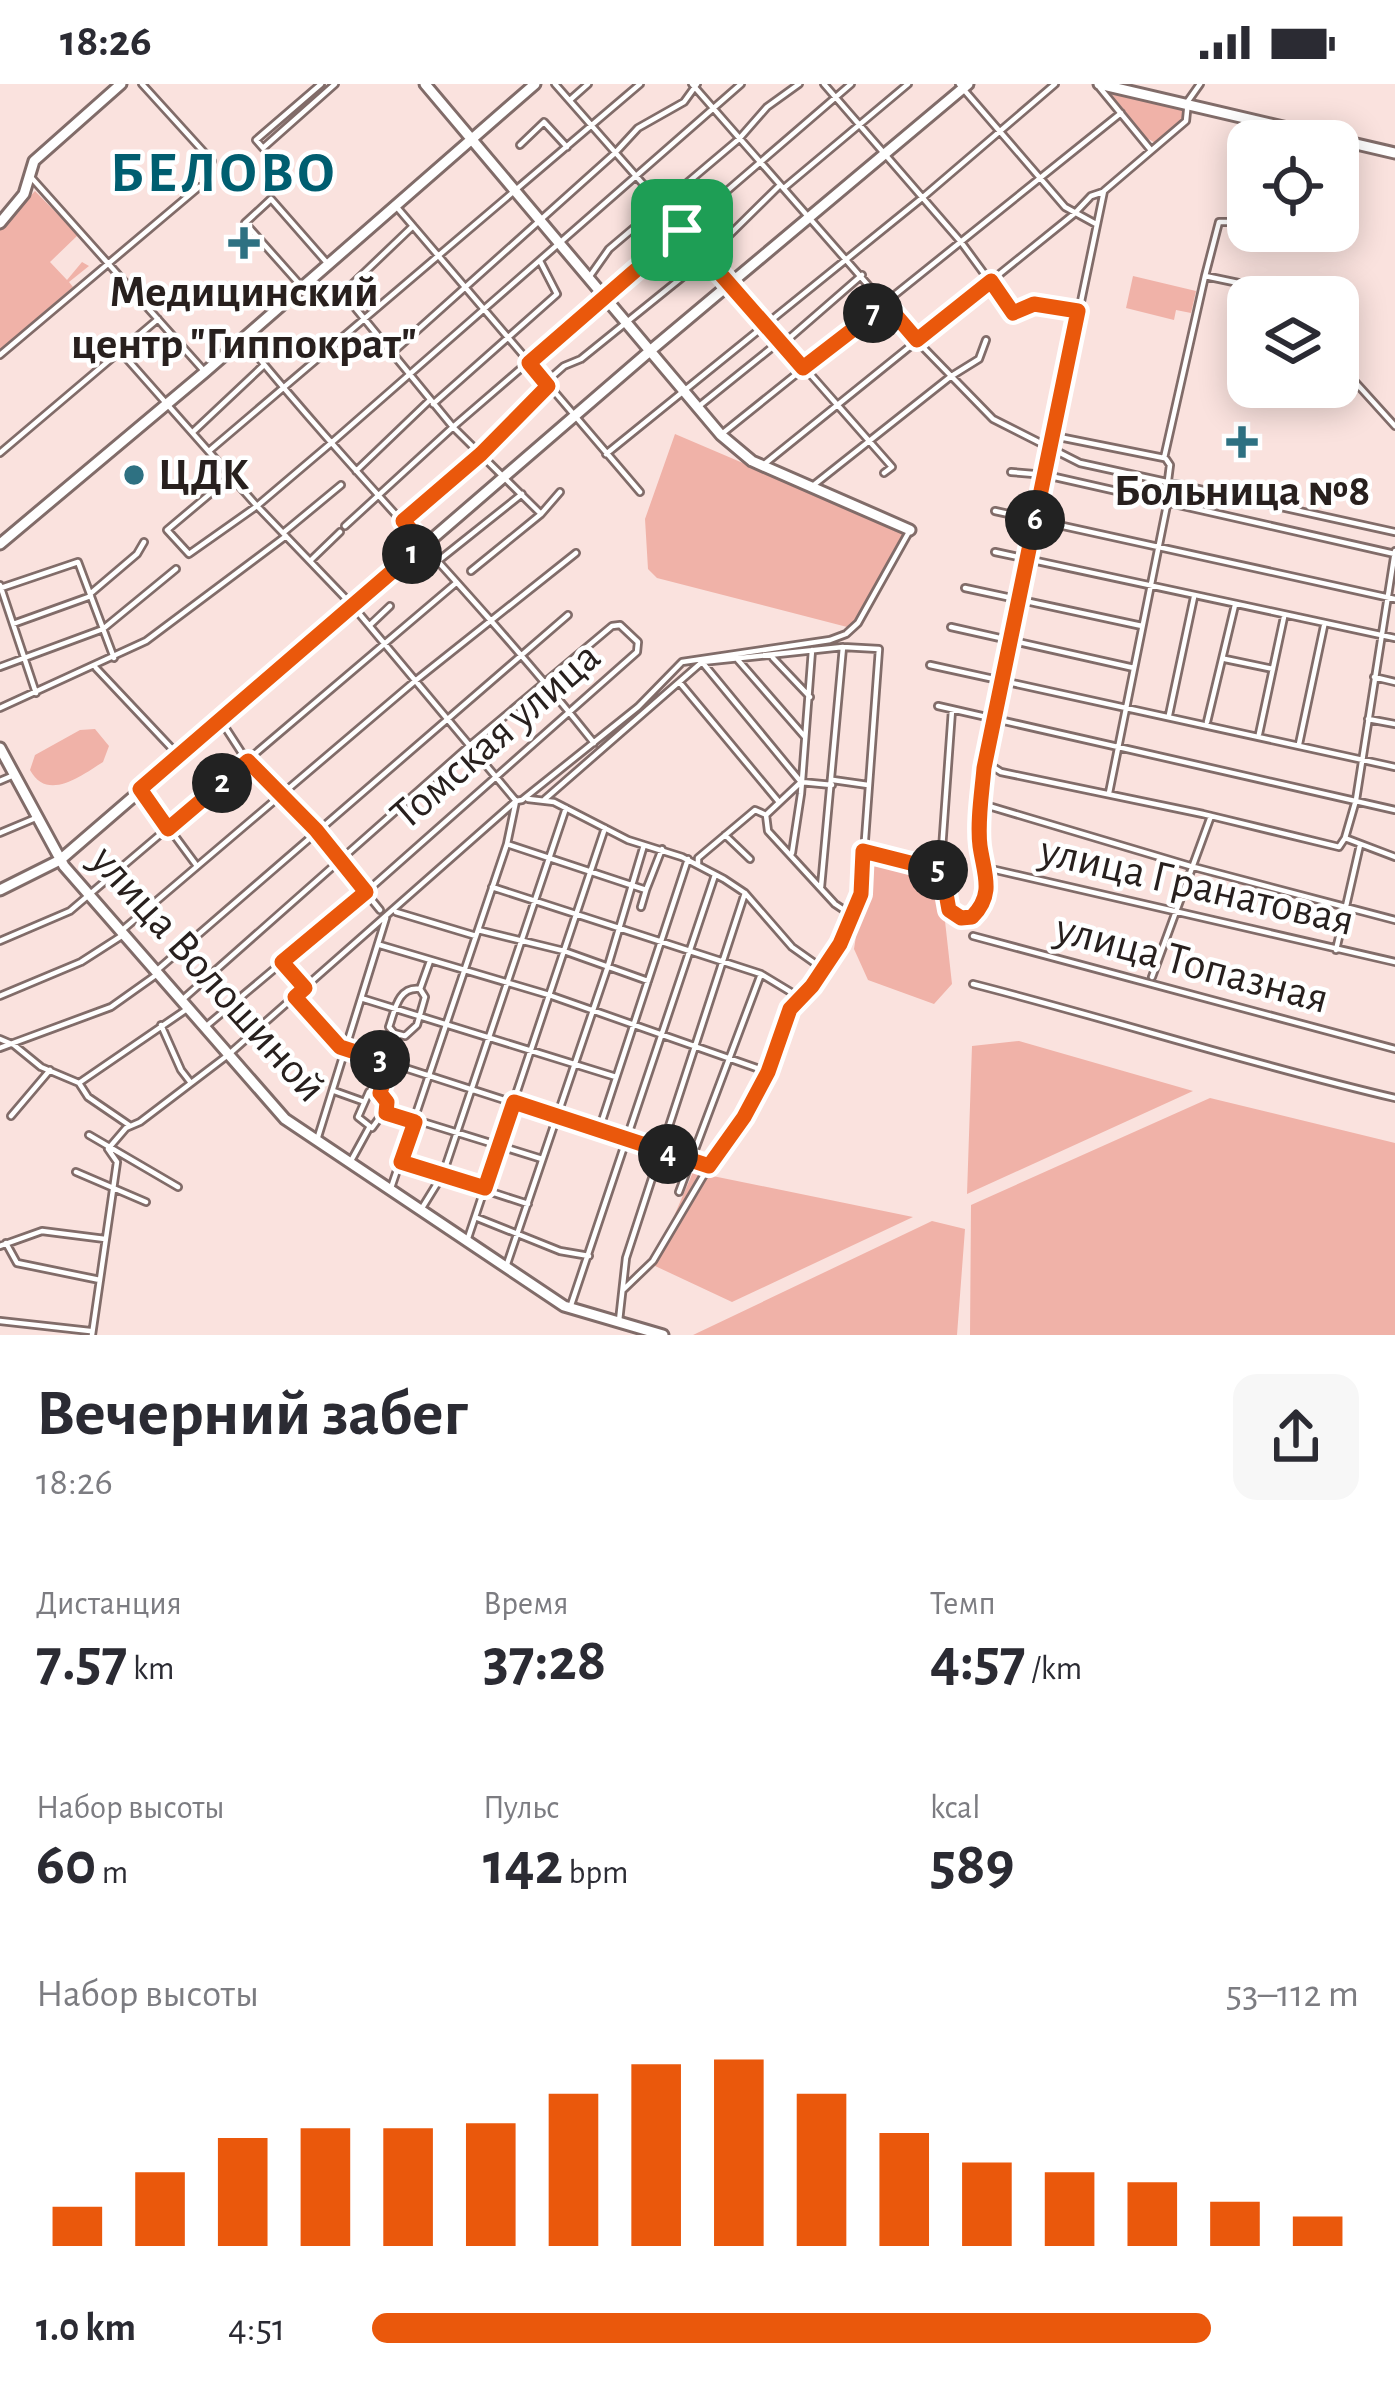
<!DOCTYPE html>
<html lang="ru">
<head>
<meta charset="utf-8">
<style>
  body { margin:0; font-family:"Alegreya Sans",sans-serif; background:#f7f7f7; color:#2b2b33; height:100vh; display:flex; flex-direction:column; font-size:45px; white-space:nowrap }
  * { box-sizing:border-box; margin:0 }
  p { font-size:39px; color:#7c7c81 }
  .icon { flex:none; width:66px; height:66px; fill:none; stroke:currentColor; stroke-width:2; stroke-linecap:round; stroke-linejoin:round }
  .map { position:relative; height:1251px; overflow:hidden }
  .side { display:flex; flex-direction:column; background:#fff; flex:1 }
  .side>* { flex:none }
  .controls { position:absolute; left:1227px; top:36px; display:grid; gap:24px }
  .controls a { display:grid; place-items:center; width:132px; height:132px; border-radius:24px; background:#fff; box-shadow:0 6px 30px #0003; font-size:60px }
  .pin { position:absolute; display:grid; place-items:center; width:102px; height:102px; color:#fff; margin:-51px; border-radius:24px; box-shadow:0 6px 18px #0006 }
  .km { position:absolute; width:60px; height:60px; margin:-30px; border-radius:50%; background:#222; color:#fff; font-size:33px; line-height:60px; text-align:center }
  .round { display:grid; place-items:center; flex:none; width:126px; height:126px; border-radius:24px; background:#f7f7f7 }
  .headline { display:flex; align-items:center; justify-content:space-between; height:204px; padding:0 36px }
  h1 { font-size:66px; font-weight:700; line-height:90px }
  .figures { display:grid; grid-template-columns:repeat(3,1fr); gap:18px; height:204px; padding:12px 36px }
  .figures div { display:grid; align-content:center }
  .figures b { font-size:60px; font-weight:700 }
  .figures small { font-size:33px; font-weight:400 }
  .figures p { font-size:33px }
  .chart { height:336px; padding:24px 36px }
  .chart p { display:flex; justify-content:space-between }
  .chart svg { width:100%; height:216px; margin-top:12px; stroke:#ea580c; stroke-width:6 }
  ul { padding:0 36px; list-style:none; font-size:39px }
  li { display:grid; grid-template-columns:192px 144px 1fr; align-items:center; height:90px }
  li i { height:30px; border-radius:15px; background:#ea580c }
  .status { display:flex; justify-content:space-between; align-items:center; height:84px; padding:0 60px; background:#fff; direction:ltr }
  .status svg { height:33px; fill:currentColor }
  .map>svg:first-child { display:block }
</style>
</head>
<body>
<div class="status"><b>18:26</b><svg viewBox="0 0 49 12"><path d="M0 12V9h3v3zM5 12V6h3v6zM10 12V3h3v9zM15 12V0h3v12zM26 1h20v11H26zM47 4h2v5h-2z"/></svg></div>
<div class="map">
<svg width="1395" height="1251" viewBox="0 0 1395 1251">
  <rect width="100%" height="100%" fill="#fae2de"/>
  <path fill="#f0b2a8" d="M1110 8 1183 25 1184 36 1157 60 1145 53Z
    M35 107 78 151 50 178 67 196 82 178 89 182 69 198 73 203 0 266V144Z
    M1133 192 1196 207 1191 229 1176 226 1174 236 1126 224Z
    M675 350 905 448 851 544 657 494 648 485 645 435Z
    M95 645 109 662 103 678C81 692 47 718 30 686L35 671 80 646Z
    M868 773 940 792 952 900 934 920 868 896 854 865Z
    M1019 957 1193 1007 967 1110 972 962Z
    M1210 1014 1395 1059V1251H970L971 1121Z
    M693 1088 913 1133 732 1218 653 1181Z
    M932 1137 965 1145 957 1251H693Z"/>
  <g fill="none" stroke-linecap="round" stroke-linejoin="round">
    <g stroke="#816c69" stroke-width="10">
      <path id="street" d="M142 0 212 77
        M321 0 256 56 263 64 335 0
        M555 0 892 383 884 389
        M692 0 917 257 993 335 1080 379 1395 448
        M824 0 961 158 1013 229 1035 220 1078 227
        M959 0 1065 123 1096 140
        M1100 4 1150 65
        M570 16 588 0
        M520 61 544 38 567 63
        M30 92 205 288
        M784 104 908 0
        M395 121 640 408
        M413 142 343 209 453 343 541 430
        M590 192 609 165 739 55 767 23 799 0
        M1205 192 1219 138H1240
        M302 203 245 139 271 115 328 180
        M244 256C356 394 483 519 594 659
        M785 258 862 191
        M120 267 257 422 352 521 516 717 507 760 391 1104
        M393 268 615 69 638 44 684 18 697 0
        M0 271 199 103
        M1338 279 1395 342
        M547 297 564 282 581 275 706 174 780 101
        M433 320 557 210 540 177
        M698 323 780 257
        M194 347 264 281
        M723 349 1121 29
        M1054 352 1164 374 1205 192 1267 205 1283 213
        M209 367 640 0
        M0 369 158 235
        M606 370 922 114 1055 0
        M762 382 1074 130 1091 112 1103 108
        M356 387 430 316
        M1011 388 1046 391 1395 470
        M230 393 167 446 189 470 257 422 330 360 741 0
        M815 400 950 293 979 275 986 256
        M1165 420 1170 381 1166 375
        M995 427 1395 515
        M403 437 481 370 548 302
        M345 442 453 343 851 0
        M283 449 341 401
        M995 468 1395 554
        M310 477 340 448
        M438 477 522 410
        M471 487 541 430 560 408
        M0 501 36 609
        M1 504 78 478 114 574
        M965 504 1142 542
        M90 510 137 470 144 458
        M13 540 91 512
        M370 541 390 522
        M951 543 1134 584
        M773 574 810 613
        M1225 575 1273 585
        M738 576 805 653
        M702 578 801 698
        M930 581 1395 683
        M0 583 103 545 176 485
        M96 584 178 671
        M1374 593 1395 598
        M680 599 779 718
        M938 622 1395 726
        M0 624 146 557 286 452
        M952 626 941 779 949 826 961 834 972 833C996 811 984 790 980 762 977 738 982 708 984 684L1104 107 1186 37 1188 17 1200 0
        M1169 631 1194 513
        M1368 635 1395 640
        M1207 638 1235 521
        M223 640 247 677 316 747 380 826
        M1259 650 1284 533
        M1299 660 1324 542
        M985 678 1001 688 1203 730 1339 763 1345 754 1395 773
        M833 696 868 701
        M0 697 14 691
        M832 701 801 698 766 731 768 747 835 820 853 832
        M143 709 197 782
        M1109 709 1167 421
        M528 715 554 718 628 756 682 773 724 795 745 809 792 863 823 885 840 860 861 810 879 565 843 563 702 578 545 715
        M982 720 1190 782 1395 836
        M0 749 38 733
        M725 751 750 775
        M1345 754 1356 716 1395 467
        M507 760 646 806 662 765
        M863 767 942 787
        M792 769 801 710 812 566
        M698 780V774L755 726 764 730
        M987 784 1395 878
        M492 803 761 890 799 913 823 885
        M821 803 843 563
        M641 823 646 806
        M396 828 476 852
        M478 846 564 867 648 897
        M120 848 415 597 576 469
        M973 852 1395 965
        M0 857 70 827 456 499
        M380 861 549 911 768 988 790 925 799 913
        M1336 866 1360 761
        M282 878 305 905
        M155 888 568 531
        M1152 893 1211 732
        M973 900C1114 936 1253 981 1395 1014
        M420 905 425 913 417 941 405 952 394 949 389 943C395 926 398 902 420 905L430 877
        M0 912 81 878 123 851
        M295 913 340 963 709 1082 744 1033 768 988
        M364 915 616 993
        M182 916 468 663 612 542 620 541 638 558 637 568 366 808 204 944
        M161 941 181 986 191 999
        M0 955 14 961 41 983 79 999
        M0 964 111 923 156 891
        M79 999 187 925
        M79 999 88 1013 129 1041
        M334 1007 362 1017
        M369 1008 380 1009 388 1022 372 1044 358 1033Z
        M380 1009 398 952
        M386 1029 415 1038
        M11 1032 50 986
        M416 1036 542 1075
        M599 1046 688 775
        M89 1051 178 1103
        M317 1056 386 834
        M352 1075 369 1044
        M402 1079 528 1120
        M76 1088 146 1118
        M679 1108 761 890
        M422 1124 443 1090 566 724
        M475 1133 560 1167 589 1172
        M468 1154 605 744
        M6 1159 17 1179 100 1196
        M0 1162 42 1147 105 1155
        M506 1183 607 885 644 761
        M623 1206 653 1177 708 1084
        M570 1224 715 791
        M0 1237 90 1247
        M619 1237 626 1174 745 809
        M92 1251 117 1078 108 1065 126 1044 140 1038 228 971 516 717 522 716 638 623 682 578 830 556 846 550 858 539 910 446"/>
    </g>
    <g stroke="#816c69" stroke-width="15">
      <path id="secondary" d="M425 0 721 351 752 377 910 446
        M1099 0 1395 69
        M0 139 24 110 34 77 121 0
        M0 460 205 288 535 0
        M0 664 64 782 285 1035 564 1222 663 1251
        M0 806 60 776 651 266 968 0"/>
    </g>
    <use href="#street" stroke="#fff" stroke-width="4.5"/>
    <use href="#secondary" stroke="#fff" stroke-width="9"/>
  </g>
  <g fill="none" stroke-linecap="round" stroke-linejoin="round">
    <g stroke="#fff" stroke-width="24">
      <path id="route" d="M682 146 803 284 886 220 917 256 991 197 1013 229 1034 220 1078 227 984 684C982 708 977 738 980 762 984 790 995 810 972 833L961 834 949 826 942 787 863 767 861 810 840 860 812 902 790 925 768 988 744 1033 709 1082 514 1018 485 1104 401 1078 415 1038 386 1029 387 1018 380 1009 389 979 340 963 295 913 305 904 282 878 366 808 316 746 248 677 168 745 140 705 424 460 403 437 481 370 548 302 529 279Z"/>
    </g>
    <use href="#route" stroke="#ea580c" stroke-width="15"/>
  </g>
  <g fill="#2e7182" stroke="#fff" stroke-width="4.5">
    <path d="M238 141h12v12h12v12h-12v12h-12v-12h-12v-12h12z"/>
    <path d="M1236 340h12v12h12v12h-12v12h-12v-12h-12v-12h12z"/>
    <circle cx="134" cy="391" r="12"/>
  </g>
  <g text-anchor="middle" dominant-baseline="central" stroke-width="9" stroke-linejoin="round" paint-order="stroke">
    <g font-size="45" font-weight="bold" fill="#28201e" stroke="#fff">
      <text x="244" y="208">Медицинский<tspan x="244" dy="52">центр "Гиппократ"</tspan></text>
      <text x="158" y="391" text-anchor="start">ЦДК</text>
      <text x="1242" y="407">Больница №8</text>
    </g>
    <g font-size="45" fill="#28201e" stroke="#fff">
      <text transform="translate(496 652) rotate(-41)">Томская улица</text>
      <text transform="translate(1197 802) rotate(13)">улица Гранатовая</text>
      <text transform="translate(1192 880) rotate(15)">улица Топазная</text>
      <text transform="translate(208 890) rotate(48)">улица Волошиной</text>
    </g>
    <g font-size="57" font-weight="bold" letter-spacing="3" fill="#005e70" stroke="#fff">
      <text x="224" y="89">БЕЛОВО</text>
    </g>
  </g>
</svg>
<div class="controls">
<a><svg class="icon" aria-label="locate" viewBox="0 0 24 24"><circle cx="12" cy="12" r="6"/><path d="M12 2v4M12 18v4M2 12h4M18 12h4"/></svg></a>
<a><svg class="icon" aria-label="layers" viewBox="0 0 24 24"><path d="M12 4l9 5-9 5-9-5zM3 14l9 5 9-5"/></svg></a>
</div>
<div class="pin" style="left:682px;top:146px;background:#1e9e55"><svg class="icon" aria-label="arrive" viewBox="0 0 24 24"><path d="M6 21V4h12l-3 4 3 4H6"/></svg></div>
<b class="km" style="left:412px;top:470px">1</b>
<b class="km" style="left:222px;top:699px">2</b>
<b class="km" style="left:380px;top:976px">3</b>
<b class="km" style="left:668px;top:1070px">4</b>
<b class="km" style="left:938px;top:786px">5</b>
<b class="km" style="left:1035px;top:436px">6</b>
<b class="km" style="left:873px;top:229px">7</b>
</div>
<section class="side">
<div class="headline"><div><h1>Вечерний забег</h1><p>18:26</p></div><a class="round"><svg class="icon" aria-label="share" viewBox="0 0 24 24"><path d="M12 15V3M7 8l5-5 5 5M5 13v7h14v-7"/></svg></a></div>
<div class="figures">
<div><p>Дистанция</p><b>7.57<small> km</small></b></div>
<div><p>Время</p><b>37:28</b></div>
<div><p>Темп</p><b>4:57<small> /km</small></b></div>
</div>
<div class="figures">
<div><p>Набор высоты</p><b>60<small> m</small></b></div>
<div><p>Пульс</p><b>142<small> bpm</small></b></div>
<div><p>kcal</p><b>589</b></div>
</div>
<div class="chart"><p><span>Набор высоты</span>53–112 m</p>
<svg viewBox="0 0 160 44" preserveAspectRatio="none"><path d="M5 44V36M15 44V29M25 44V22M35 44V20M45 44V20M55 44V19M65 44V13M75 44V7M85 44V6M95 44V13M105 44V21M115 44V27M125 44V29M135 44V31M145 44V35M155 44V38"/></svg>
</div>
<ul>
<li><b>1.0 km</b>4:51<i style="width:85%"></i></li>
</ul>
</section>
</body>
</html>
